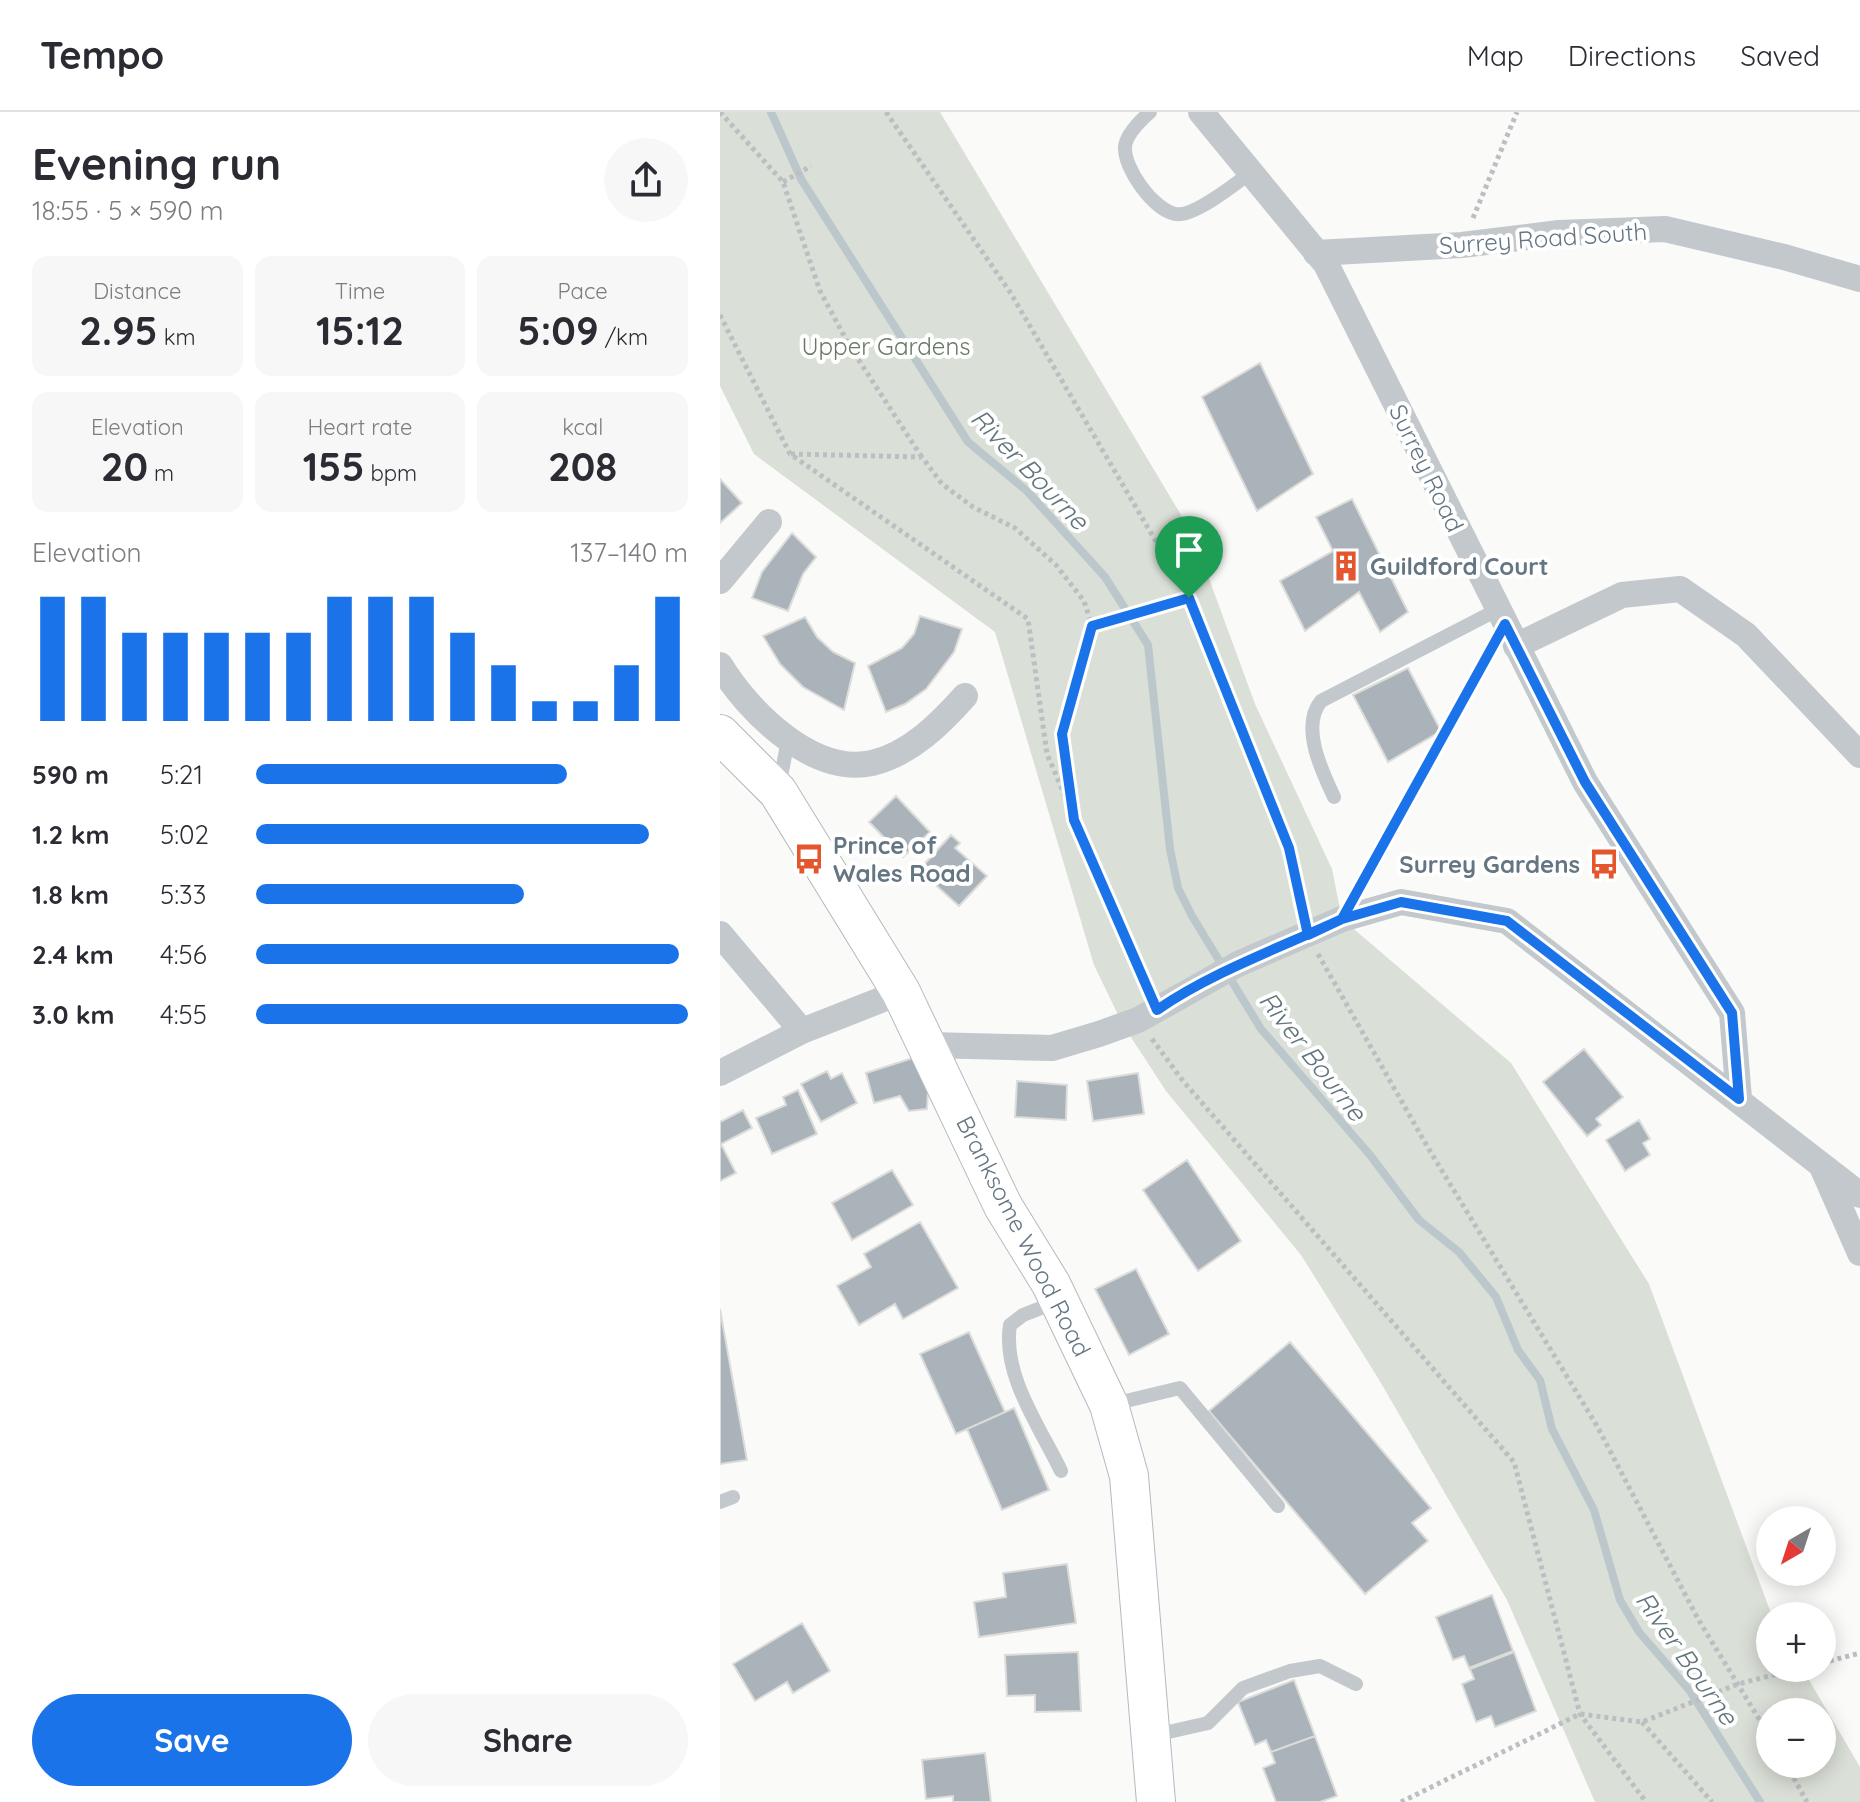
<!DOCTYPE html>
<html lang="en">
<head>
<meta charset="utf-8">
<style>
  body { margin:0; font-family:Quicksand,sans-serif; background:#f7f7f7; color:#2b2b33; height:100vh; display:flex; flex-direction:column; font-size:30px; white-space:nowrap }
  * { box-sizing:border-box; margin:0 }
  p { font-size:26px; color:#7c7c81 }
  .icon { flex:none; width:44px; height:44px; fill:none; stroke:currentColor; stroke-width:2; stroke-linecap:round; stroke-linejoin:round }
  .map { position:relative; flex:1; overflow:hidden }
  .sheet { display:flex; flex-direction:column; background:#fff; width:720px }
  .sheet>* { flex:none }
  .needle { width:52px; rotate:219deg }
  .buttons { position:absolute; left:1036px; top:1394px; display:grid; gap:16px }
  .buttons a { display:grid; place-items:center; width:80px; height:80px; border-radius:50%; background:#fff; box-shadow:0 4px 20px #0003; font-size:40px }
  .pin { position:absolute; display:grid; place-items:center; width:68px; height:68px; color:#fff; margin:-82px -34px; border-radius:50% 50% 50% 0; rotate:-45deg; box-shadow:0 0 8px #0007 }
  .pin .icon { rotate:45deg }
  .round { display:grid; place-items:center; flex:none; width:84px; height:84px; border-radius:42px; background:#f7f7f7 }
  .summary { display:flex; align-items:center; justify-content:space-between; height:136px; padding:0 32px }
  h1 { font-size:44px; font-weight:700; line-height:60px }
  .stats { display:grid; grid-template-columns:repeat(3,1fr); gap:12px; height:136px; padding:8px 32px }
  .stats div { display:grid; align-content:center; border-radius:16px; background:#f7f7f7; text-align:center }
  .stats b { font-size:40px; font-weight:700 }
  .stats small { font-size:22px; font-weight:400 }
  .stats p { font-size:22px }
  .chart { height:224px; padding:16px 32px }
  .chart p { display:flex; justify-content:space-between }
  .chart svg { width:100%; height:144px; margin-top:8px; stroke:#1a73e8; stroke-width:6 }
  .action { display:flex; gap:16px; margin-top:auto; padding:16px 32px }
  .action a { flex:1; height:92px; border-radius:48px; background:#1a73e8; color:#fff; font-size:32px; font-weight:700; line-height:92px; text-align:center }
  .action a+a { background:#f7f7f7; color:#2b2b33 }
  ul { padding:0 32px; list-style:none; font-size:26px }
  li { display:grid; grid-template-columns:128px 96px 1fr; align-items:center; height:60px }
  li i { height:20px; border-radius:10px; background:#1a73e8 }
  header { display:flex; align-items:center; gap:48px; box-sizing:border-box; height:112px; padding:0 40px; background:#fff; border-bottom:2px solid #e1e1e2 }
  header strong { font-size:38px }
  nav { display:flex; gap:44px; margin-inline-start:auto; font-size:28px }
  main { display:flex; flex:1; min-height:0 }
  .map>svg:first-child { display:block }
</style>
</head>
<body>
<header>
<strong>Tempo</strong>
<nav><a>Map</a><a>Directions</a><a>Saved</a></nav>
</header>
<main>
<section class="sheet">
<div class="summary"><div><h1>Evening run</h1><p>18:55 · 5 × 590 m</p></div><a class="round"><svg class="icon" aria-label="share" viewBox="0 0 24 24"><path d="M12 15V3M7 8l5-5 5 5M5 13v7h14v-7"/></svg></a></div>
<div class="stats">
<div><p>Distance</p><b>2.95<small> km</small></b></div>
<div><p>Time</p><b>15:12</b></div>
<div><p>Pace</p><b>5:09<small> /km</small></b></div>
</div>
<div class="stats">
<div><p>Elevation</p><b>20<small> m</small></b></div>
<div><p>Heart rate</p><b>155<small> bpm</small></b></div>
<div><p>kcal</p><b>208</b></div>
</div>
<div class="chart"><p><span>Elevation</span>137–140 m</p>
<svg viewBox="0 0 160 44" preserveAspectRatio="none"><path d="M5 44V6M15 44V6M25 44V17M35 44V17M45 44V17M55 44V17M65 44V17M75 44V6M85 44V6M95 44V6M105 44V17M115 44V27M125 44V38M135 44V38M145 44V27M155 44V6"/></svg>
</div>
<ul>
<li><b>590 m</b>5:21<i style="width:72%"></i></li>
<li><b>1.2 km</b>5:02<i style="width:91%"></i></li>
<li><b>1.8 km</b>5:33<i style="width:62%"></i></li>
<li><b>2.4 km</b>4:56<i style="width:98%"></i></li>
<li><b>3.0 km</b>4:55<i style="width:100%"></i></li>
</ul>
<div class="action"><a>Save</a><a>Share</a></div>
</section>
<div class="map">
<svg width="1140" height="1690" viewBox="0 0 1140 1690">
  <rect width="100%" height="100%" fill="#fafaf8"/>
  <path fill="#dadfd7" fill-rule="evenodd" d="M0 0H220L473 423 535 592 612 757 622 807 791 951 929 1172 1052 1504 1050 1556H1082L1140 1655V1690H875L787 1488 658 1266 581 1143 446 979 403 913 374 853 275 520 34 342 0 274ZM1050 1600H1102V1652H1050Z"/>
  <g fill="none" stroke-linecap="round" stroke-linejoin="round">
    <path stroke="#bbc7cb" stroke-width="8" d="M51 0 81 67 248 330 307 379 385 465 428 533 450 737 458 776 472 804 541 917 650 1043 699 1108 739 1140 776 1185 798 1238 820 1268 832 1317 874 1398 900 1488 919 1520 970 1579 1040 1690"/>
  </g>
  <path fill="#aab3b9" stroke="#dcdcda" stroke-width="2" d="M540 251 593 362 537 399 482 285Z
    M0 367 22 391 0 411Z
    M632 387 688 500 660 520 639 480 585 519 560 469 613 439 596 405Z
    M72 421 96 445 83 462 68 499 32 486 42 460Z
    M200 504 242 517 234 540 206 577 185 592 166 600 148 554 182 536 194 522Z
    M85 505 97 525 113 540 135 551 124 598 83 575 60 552 43 524Z
    M688 556 721 619 668 650 633 583Z
    M176 684 210 720 183 745 149 710Z
    M231 723 240 731 235 736 267 764 239 794 199 758Z
    M864 937 903 985 876 1007 881 1013 867 1024 823 970Z
    M193 946 208 980 207 997 189 999 180 984 154 991 146 961Z
    M107 959 111 967 122 961 137 991 101 1010 81 972Z
    M418 961 424 1002 373 1009 367 969Z
    M297 969 347 973 346 1008 295 1005Z
    M78 978 97 1022 52 1042 36 1006 66 993 63 985Z
    M23 998 32 1016 1 1032 16 1061 0 1069V1010Z
    M919 1008 930 1027 923 1031 930 1043 905 1059 886 1028Z
    M467 1048 521 1129 478 1159 423 1078Z
    M172 1058 193 1093 132 1128 112 1091Z
    M200 1110 238 1176 183 1207 175 1192 139 1213 117 1174 151 1155 144 1142Z
    M416 1157 449 1222 409 1243 375 1177Z
    M0 1197 27 1348 0 1352Z
    M249 1220 285 1300 236 1322 200 1242Z
    M570 1230 711 1396 692 1411 708 1429 645 1482 489 1299Z
    M294 1296 329 1378 282 1398 247 1317Z
    M347 1452 356 1511 259 1525 254 1490 286 1485 283 1461Z
    M772 1483 793 1539 749 1556 744 1544 733 1548 716 1505Z
    M82 1511 110 1559 73 1581 67 1570 35 1589 13 1552Z
    M358 1540 361 1599 315 1600V1583L287 1584 285 1543Z
    M794 1540 816 1599 775 1615 771 1604 756 1610 742 1572 754 1567 750 1557Z
    M574 1568 595 1624 551 1640 546 1628 535 1633 518 1590Z
    M595 1624 617 1684 600 1690H556L543 1656 555 1651 551 1640Z
    M265 1641 271 1690H233V1684L206 1687 202 1648Z"/>
  <g fill="none" stroke-linecap="round" stroke-linejoin="round">
    <g stroke="#b3babf" stroke-width="40">
      <path id="secondary" d="M0 622 58 680 181 880 283 1094 331 1172 389 1293 409 1364 436 1690"/>
    </g>
    <path stroke="#bbbfc2" stroke-width="5" stroke-dasharray="4 4" stroke-linecap="butt" d="M0 0 63 70 100 179 129 233 201 344
      M166 0 290 180 469 486 569 736 583 799
      M63 70 91 54
      M753 106 797 0
      M0 203 70 342 308 507 327 642 427 875
      M71 342 202 345 222 372 253 395 295 416 336 453 364 489 372 514 342 622 352 697
      M372 514 469 486
      M640 774 771 538
      M598 842 707 1034 877 1314 978 1507 1050 1625
      M432 927 463 969 794 1350 860 1602 926 1690
      M1102 1551 1140 1541
      M922 1610 992 1690
      M1066 1652 1087 1690
      M681 1690 860 1602 922 1610 1018 1572 1081 1556"/>
    <path stroke="#c3c8cc" stroke-width="14" d="M430 0C421 8 406 22 405 35 404 57 433 97 455 102 473 106 515 72 530 61
      M59 675 68 628
      M614 685C602 659 580 615 601 589L777 498
      M339 1189 303 1203 290 1213C282 1263 320 1315 341 1359
      M389 1293 460 1276 558 1394
      M0 1390 13 1385
      M431 1624 488 1611 523 1576 570 1559 600 1554 636 1572"/>
    <path stroke="#c3c8cc" stroke-width="26" d="M481 0 606 152 865 670 1012 901 1019 987
      M596 141 742 133 839 121 945 117 1064 145 1140 167
      M0 469 49 410
      M796 534 902 483 960 477 1026 523 1140 643
      M0 553C27 598 92 664 152 651 190 642 220 612 245 584
      M0 822 82 919
      M209 933 332 936 379 922 418 908 518 852 622 807 681 790 787 809 1140 1083
      M0 961 82 919 181 880
      M1103 1057 1140 1141"/>
    <use href="#secondary" stroke="#fff" stroke-width="38"/>
  </g>
  <g fill="none" stroke-linecap="round" stroke-linejoin="round">
    <g stroke="#fff" stroke-width="16">
      <path id="route" d="M469 486 372 514 342 622 354 708 437 898C494 859 560 836 622 807L785 512 865 670 1012 901 1019 987 787 809 681 790 622 807 588 823 569 736 469 486"/>
    </g>
    <use href="#route" stroke="#1a73e8" stroke-width="10"/>
  </g>
  <defs>
    <g id="building-bare" transform="scale(2.4)"><path d="M-4-6H4V6H1V3H-1V6H-4ZM-2.5-4.3h1.7v1.8h-1.7ZM.8-4.3h1.7v1.8H.8ZM-2.5-1h1.7V.8h-1.7ZM.8-1h1.7V.8H.8Z" fill="#e4572e" stroke="#fff" stroke-width="2.5" paint-order="stroke"/></g>
    <g id="bus-bare" transform="scale(2.4)"><path d="M-5-6H5V4H4V6H2V4H-2V6H-4V4H-5ZM-3.5-4V0h7V-4ZM-3.5 1.2v1.5H-2V1.2ZM2 1.2v1.5H3.5V1.2Z" fill="#e4572e" stroke="#fff" stroke-width="2.5" paint-order="stroke"/></g>
  </defs>
  <g fill-rule="evenodd">
    <use href="#building-bare" x="626" y="454"/>
    <use href="#bus-bare" x="89" y="747"/>
    <use href="#bus-bare" x="884" y="752"/>
  </g>
  <g text-anchor="middle" dominant-baseline="central" stroke-width="8" stroke-linejoin="round" paint-order="stroke">
    <g font-size="24" fill="#657683" stroke="#fff">
      <text transform="translate(823 126) rotate(-4)">Surrey Road South</text>
      <text transform="translate(707 356) rotate(64)">Surrey Road</text>
      <text transform="translate(304 1124) rotate(63)">Branksome Wood Road</text>
    </g>
    <g font-size="24" fill="#687a64" stroke="#fff">
      <text x="166" y="234">Upper Gardens</text>
    </g>
    <g font-size="24" font-weight="bold" fill="#657683" stroke="#fff" text-anchor="start">
      <text x="650" y="454">Guildford Court</text>
      <text x="113" y="733">Prince of<tspan x="113" dy="28">Wales Road</tspan></text>
      <text x="860" y="752" text-anchor="end">Surrey Gardens</text>
    </g>
    <g font-size="26" font-style="italic" fill="#60757c" stroke="#fff">
      <text transform="translate(310 357) rotate(46)">River Bourne</text>
      <text transform="translate(593 944) rotate(52)">River Bourne</text>
      <text transform="translate(967 1546) rotate(55)">River Bourne</text>
    </g>
  </g>
</svg>
<div class="buttons">
<a><svg class="needle" viewBox="-14 -14 28 28"><path d="M0-13l5 13h-10z" fill="#e53935"/><path d="M0 13l5-13h-10z" fill="#7c7c81"/></svg></a>
<a>+</a>
<a>−</a>
</div>
<div class="pin" style="left:469px;top:486px;background:#1e9e55"><svg class="icon" aria-label="arrive" viewBox="0 0 24 24"><path d="M6 21V4h12l-3 4 3 4H6"/></svg></div>
</div>
</main>
</body>
</html>
